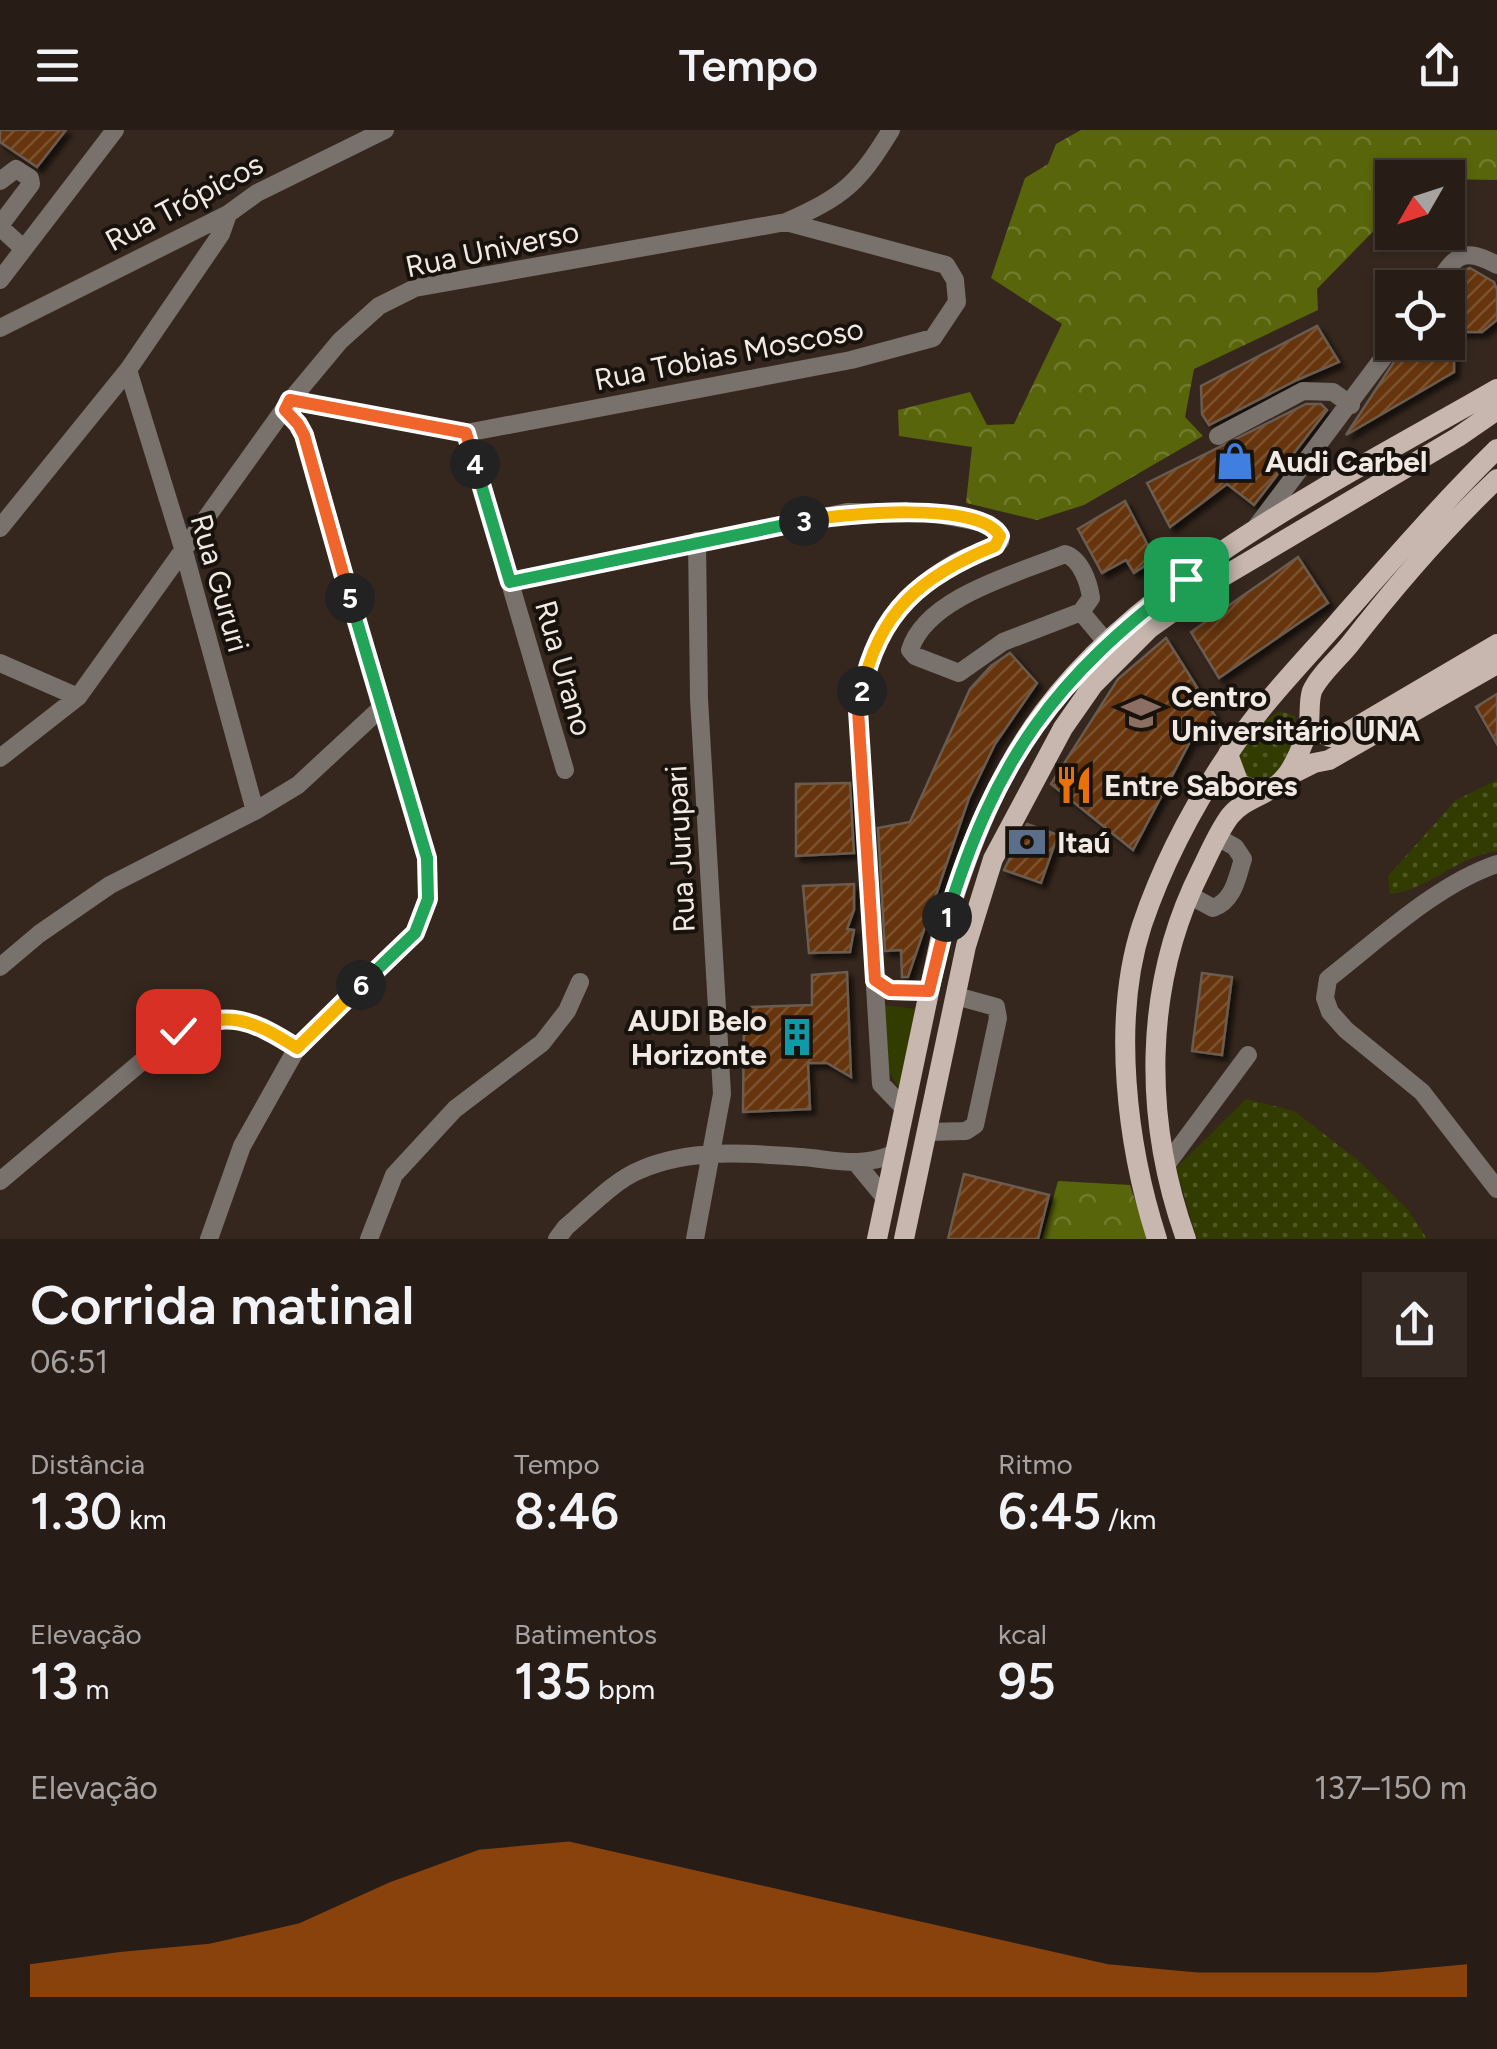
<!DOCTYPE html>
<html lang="pt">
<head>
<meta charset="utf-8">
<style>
  body { margin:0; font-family:Figtree,sans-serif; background:#342a23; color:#f1f3f6; height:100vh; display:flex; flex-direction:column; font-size:38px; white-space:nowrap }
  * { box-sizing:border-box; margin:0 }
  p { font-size:32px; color:#a5a2a1 }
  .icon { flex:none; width:55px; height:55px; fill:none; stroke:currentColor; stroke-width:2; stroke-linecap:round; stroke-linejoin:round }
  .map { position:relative; height:1109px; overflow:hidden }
  .details { display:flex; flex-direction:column; background:#281d16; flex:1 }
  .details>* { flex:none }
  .needle { width:65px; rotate:231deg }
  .tools { position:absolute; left:1375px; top:30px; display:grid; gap:20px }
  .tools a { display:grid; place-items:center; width:90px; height:90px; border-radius:0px; background:#281d16; box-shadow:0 2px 8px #0004,0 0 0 2px #443b35; font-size:50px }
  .pin { position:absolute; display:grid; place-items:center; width:85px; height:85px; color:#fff; margin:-42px; border-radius:20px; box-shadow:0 5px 15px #0006 }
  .km { position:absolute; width:50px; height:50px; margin:-25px; border-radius:50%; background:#222; color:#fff; font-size:28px; line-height:50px; text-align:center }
  .round { display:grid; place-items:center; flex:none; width:105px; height:105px; border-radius:0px; background:#342a23 }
  .overview { display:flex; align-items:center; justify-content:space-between; height:170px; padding:0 30px }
  h1 { font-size:55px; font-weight:600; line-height:75px }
  .stats { display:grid; grid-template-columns:repeat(3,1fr); gap:15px; height:170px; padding:10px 30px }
  .stats div { display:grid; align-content:center }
  .stats b { font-size:50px; font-weight:600 }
  .stats small { font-size:28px; font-weight:400 }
  .stats p { font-size:28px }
  .chart { height:280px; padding:20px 30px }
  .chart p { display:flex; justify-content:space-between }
  .chart svg { width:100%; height:180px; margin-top:10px; fill:#b45309; opacity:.7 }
  header { display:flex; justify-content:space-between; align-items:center; height:130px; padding:0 30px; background:#281d16; font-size:45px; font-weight:600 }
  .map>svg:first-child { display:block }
</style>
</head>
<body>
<header><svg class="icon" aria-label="menu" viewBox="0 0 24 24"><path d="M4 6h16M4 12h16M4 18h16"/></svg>Tempo<svg class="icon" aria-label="share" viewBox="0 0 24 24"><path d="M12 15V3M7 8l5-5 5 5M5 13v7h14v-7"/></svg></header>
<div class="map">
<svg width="1497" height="1109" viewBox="0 0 1497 1109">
  <defs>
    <pattern id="grass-dots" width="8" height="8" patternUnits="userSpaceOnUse" patternTransform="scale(2.5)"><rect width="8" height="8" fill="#323c00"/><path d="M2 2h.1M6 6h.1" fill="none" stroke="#505825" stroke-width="1.8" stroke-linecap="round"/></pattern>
    <pattern id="forest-crowns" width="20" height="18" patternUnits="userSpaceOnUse" patternTransform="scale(2.5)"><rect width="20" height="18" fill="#58650a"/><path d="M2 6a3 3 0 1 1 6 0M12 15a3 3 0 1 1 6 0" fill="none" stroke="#707b2e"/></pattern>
    <pattern id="building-hatch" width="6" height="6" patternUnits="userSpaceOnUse" patternTransform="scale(2.5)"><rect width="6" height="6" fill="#66350c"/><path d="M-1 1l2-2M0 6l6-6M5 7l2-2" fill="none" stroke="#7c522f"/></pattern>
    <filter id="shadow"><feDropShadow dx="5" dy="5" stdDeviation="2.5" flood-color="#0009"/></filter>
  </defs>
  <rect width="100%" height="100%" fill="#35271e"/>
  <path fill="url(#grass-dots)" d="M1280 581 1295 586 1299 604C1287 624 1279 653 1254 654L1238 637C1239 616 1261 591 1280 581Z
    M1497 650V721C1457 726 1429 760 1390 764L1388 746 1456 670Z
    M1246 969 1294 981 1359 1031 1408 1080 1427 1109H1197L1176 1038Z"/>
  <path fill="url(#forest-crowns)" d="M1081 0H1497V50L1392 48V82L1317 159 1318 180 1194 239 1185 287 1203 306 1084 375 1037 390 966 373 972 317 899 306 898 280 970 262 987 295 1014 294 1062 194 991 148 1025 48 1048 34 1056 14Z
    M1058 1051 1130 1055 1148 1109H1042Z"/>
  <path fill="#323c00" d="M884 875 915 879 900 959 887 939Z"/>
  <path fill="url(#building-hatch)" stroke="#6a5b50" stroke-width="2.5" filter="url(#shadow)" d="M0 0H66L37 37 0 12Z
    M1470 138 1494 152 1497 160V190L1482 202H1448V160L1462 141Z
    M1317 196 1339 232 1297 250 1209 295 1202 284 1201 256Z
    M1407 212H1454V242L1346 305Z
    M1306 274H1321L1327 280 1254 375 1227 354 1170 397 1147 353Z
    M1125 371 1155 429 1134 443 1126 430 1102 443 1078 399Z
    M1298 427 1328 473 1219 548 1191 502Z
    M1166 508 1215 586 1195 611 1192 608 1133 720 1051 654 1118 549Z
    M1010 523 1037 553 995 614 969 668 908 847H902L901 820 885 821 878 698 910 692 970 559 991 536Z
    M1497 564V614L1476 577Z
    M850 653 854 723 796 726V654Z
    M1027 694 1058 705 1041 753 1004 740Z
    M854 754V780L847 799 854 800 850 822 809 823 803 756Z
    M847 842 851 947 827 933H808L810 979 743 982 744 880 749 877 812 875V845Z
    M1202 843 1232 847 1222 925 1192 921Z
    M964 1044 1049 1065 1038 1109H948Z"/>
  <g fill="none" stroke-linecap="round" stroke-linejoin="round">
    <path stroke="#79716c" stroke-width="18" d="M0 51 16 39 30 48 31 54 1 94 2 99 24 119
      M0 150 115 0
      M1434 158C1455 127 1461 115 1497 135
      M0 198 228 84 257 63 385 0
      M128 240 183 418 255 681
      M290 271 466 303 851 230 933 208 957 172 955 150 946 135 786 92
      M466 303 565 640
      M1218 306 1303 261 1333 262 1351 275
      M1257 396 1395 212
      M0 398 128 240 221 104 228 84
      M1065 424C1081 429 1089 453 1091 468L1081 482 1003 512 959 543 915 526 910 520C926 467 1019 443 1065 424Z
      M510 452 847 382 931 383 989 394 996 399 1000 411C988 421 971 424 958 431 892 468 872 508 858 580L881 954 904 978
      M1081 482 1107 513
      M0 533 78 567
      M0 628 78 567 290 271 340 211 379 176 415 158 786 92C844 66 858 54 891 0
      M1497 734C1437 754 1378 810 1328 849L1325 868 1330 882 1346 900 1422 962 1497 1059
      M1189 765 1213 778C1234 771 1237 747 1243 729L1235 717 1217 707
      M0 837 39 804 110 755 255 681 298 655 381 578
      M928 1002 966 1001 975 995 998 888 996 877 956 866
      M857 1034 885 1068
      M1167 1034 1248 925
      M0 1051 178 901C228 879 253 890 297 918
      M209 1109 242 1016 297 918 415 803 428 769 427 728 304 305 298 294 285 280
      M369 1109 394 1045 455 979 542 913 567 881 580 852
      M557 1109 566 1097C588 1079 613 1051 640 1040 691 1018 748 1023 802 1027 836 1030 861 1038 893 1024
      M695 1109 722 964 699 569 697 411"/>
    <path stroke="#c7b7ae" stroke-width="20" d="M1308 598 1330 607 1344 604 1497 514
      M1228 624 1239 654 1264 663
      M1286 647 1314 633 1329 630 1497 534
      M875 850 890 860 929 861
      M877 1109 940 810C965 729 992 652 1043 583 1144 445 1350 344 1497 259
      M904 1109 966 816 993 729 1063 598 1093 555 1150 498 1219 449 1458 307 1497 280
      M1157 1109C1127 1016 1111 890 1142 795 1162 736 1192 678 1227 626 1258 578 1300 535 1338 492 1390 433 1441 374 1497 319
      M1186 1109C1143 989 1143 855 1201 740 1210 722 1218 702 1230 686 1245 667 1270 666 1285 647 1294 637 1304 613 1308 599 1311 588 1308 573 1312 561 1319 545 1339 528 1350 514 1396 455 1443 400 1497 349"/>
  </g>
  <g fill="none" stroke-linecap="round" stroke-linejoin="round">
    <g stroke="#fff" stroke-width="20">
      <path id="split-1" d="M947 787C995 629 1054 548 1186 449"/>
    </g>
    <g stroke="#fff" stroke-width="20">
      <path id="split-2" d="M862 561 858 580 875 850 890 860 929 861 947 787"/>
    </g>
    <g stroke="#fff" stroke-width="20">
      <path id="split-3" d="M804 391C842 384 979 370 1000 406L995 416C923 445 878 481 862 561"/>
    </g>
    <g stroke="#fff" stroke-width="20">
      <path id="split-4" d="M475 334 510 452 804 391"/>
    </g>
    <g stroke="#fff" stroke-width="20">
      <path id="split-5" d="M350 468 304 305 298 294 285 280 290 270 466 303 475 334"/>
    </g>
    <g stroke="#fff" stroke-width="20">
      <path id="split-6" d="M350 468 427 728 428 769 415 803 361 855"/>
    </g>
    <g stroke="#fff" stroke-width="20">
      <path id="split-7" d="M178 901C228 879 253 890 297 918L361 855"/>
    </g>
    <use href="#split-1" stroke="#22a559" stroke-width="12"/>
    <use href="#split-2" stroke="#f0652b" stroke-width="12"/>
    <use href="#split-3" stroke="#f5b400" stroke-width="12"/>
    <use href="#split-4" stroke="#22a559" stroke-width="12"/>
    <use href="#split-5" stroke="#f0652b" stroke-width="12"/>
    <use href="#split-6" stroke="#22a559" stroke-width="12"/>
    <use href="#split-7" stroke="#f5b400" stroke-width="12"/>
  </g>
  <defs>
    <g id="shop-bare" transform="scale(3)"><path d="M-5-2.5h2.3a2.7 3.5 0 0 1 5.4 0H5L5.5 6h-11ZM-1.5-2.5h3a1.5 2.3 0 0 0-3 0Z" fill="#3f7fe0" stroke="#18120d" stroke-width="2.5" paint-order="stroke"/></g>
    <g id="university-bare" transform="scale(3)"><path d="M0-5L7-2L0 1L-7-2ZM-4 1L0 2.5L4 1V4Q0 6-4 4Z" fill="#8d6e63" stroke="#18120d" stroke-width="2.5" paint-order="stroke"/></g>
    <g id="restaurant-bare" transform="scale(3)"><path d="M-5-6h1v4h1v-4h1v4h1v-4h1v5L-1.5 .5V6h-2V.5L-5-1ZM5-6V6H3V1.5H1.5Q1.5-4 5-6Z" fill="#e8710a" stroke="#18120d" stroke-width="2.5" paint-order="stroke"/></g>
    <g id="bank-bare" transform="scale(3)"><path d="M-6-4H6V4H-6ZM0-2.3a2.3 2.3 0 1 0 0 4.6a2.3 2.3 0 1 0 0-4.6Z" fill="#5c6f8a" stroke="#18120d" stroke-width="2.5" paint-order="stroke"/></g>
    <g id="building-bare" transform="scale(3)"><path d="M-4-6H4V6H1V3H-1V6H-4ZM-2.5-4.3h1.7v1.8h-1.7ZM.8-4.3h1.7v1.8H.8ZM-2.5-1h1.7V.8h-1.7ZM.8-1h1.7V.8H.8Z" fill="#0f9aa8" stroke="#18120d" stroke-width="2.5" paint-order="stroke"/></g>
  </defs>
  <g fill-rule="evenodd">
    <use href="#shop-bare" x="1235" y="331"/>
    <use href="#university-bare" x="1141" y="583"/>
    <use href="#restaurant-bare" x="1074" y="655"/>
    <use href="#bank-bare" x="1027" y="712"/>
    <use href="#building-bare" x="797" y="907"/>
  </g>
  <g text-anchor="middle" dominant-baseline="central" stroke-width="8" stroke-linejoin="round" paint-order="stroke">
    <g font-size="30" fill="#f3e9e3" stroke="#18120d">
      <text transform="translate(184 72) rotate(-28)">Rua Trópicos</text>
      <text transform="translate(492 119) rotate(-12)">Rua Universo</text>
      <text transform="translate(729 224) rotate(-11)">Rua Tobias Moscoso</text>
      <text transform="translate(220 453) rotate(74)">Rua Gururi</text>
      <text transform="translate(564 538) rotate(74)">Rua Urano</text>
      <text transform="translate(680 719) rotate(-93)">Rua Jurupari</text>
    </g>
    <g font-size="30" font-weight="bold" fill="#f3e9e3" stroke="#18120d" text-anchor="start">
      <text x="1265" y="331">Audi Carbel</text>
      <text x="1171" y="566">Centro<tspan x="1171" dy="34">Universitário UNA</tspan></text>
      <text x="1104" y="655">Entre Sabores</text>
      <text x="1057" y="712">Itaú</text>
      <text x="767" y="890" text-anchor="end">AUDI Belo<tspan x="767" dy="34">Horizonte</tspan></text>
    </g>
  </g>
</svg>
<div class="tools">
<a><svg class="needle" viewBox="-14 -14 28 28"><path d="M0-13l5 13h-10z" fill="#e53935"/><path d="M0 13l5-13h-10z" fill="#a5a2a1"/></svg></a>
<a><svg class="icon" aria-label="locate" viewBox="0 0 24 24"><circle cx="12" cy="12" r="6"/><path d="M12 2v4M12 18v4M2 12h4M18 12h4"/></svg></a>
</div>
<div class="pin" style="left:1186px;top:449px;background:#1e9e55"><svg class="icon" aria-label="arrive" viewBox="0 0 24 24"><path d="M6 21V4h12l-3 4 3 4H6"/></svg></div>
<div class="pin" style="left:178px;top:901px;background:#d93025"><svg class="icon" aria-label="check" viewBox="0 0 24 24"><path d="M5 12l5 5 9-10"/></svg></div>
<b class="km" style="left:947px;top:787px">1</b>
<b class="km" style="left:862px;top:561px">2</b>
<b class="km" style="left:804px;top:391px">3</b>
<b class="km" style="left:475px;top:334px">4</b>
<b class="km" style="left:350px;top:468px">5</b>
<b class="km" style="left:361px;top:855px">6</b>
</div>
<section class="details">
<div class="overview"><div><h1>Corrida matinal</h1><p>06:51</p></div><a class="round"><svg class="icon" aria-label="share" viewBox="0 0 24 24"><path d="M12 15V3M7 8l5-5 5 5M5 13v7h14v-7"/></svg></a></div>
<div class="stats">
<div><p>Distância</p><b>1.30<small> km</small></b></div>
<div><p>Tempo</p><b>8:46</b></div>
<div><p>Ritmo</p><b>6:45<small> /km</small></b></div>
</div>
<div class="stats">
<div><p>Elevação</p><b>13<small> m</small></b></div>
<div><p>Batimentos</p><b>135<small> bpm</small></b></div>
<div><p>kcal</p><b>95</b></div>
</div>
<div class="chart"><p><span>Elevação</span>137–150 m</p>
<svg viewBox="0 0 160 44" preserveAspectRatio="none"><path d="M0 44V36L10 33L20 31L30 26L40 16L50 8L60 6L70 11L80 16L90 21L100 26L110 31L120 36L130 38L140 38L150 38L160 36V44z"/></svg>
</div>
</section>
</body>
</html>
